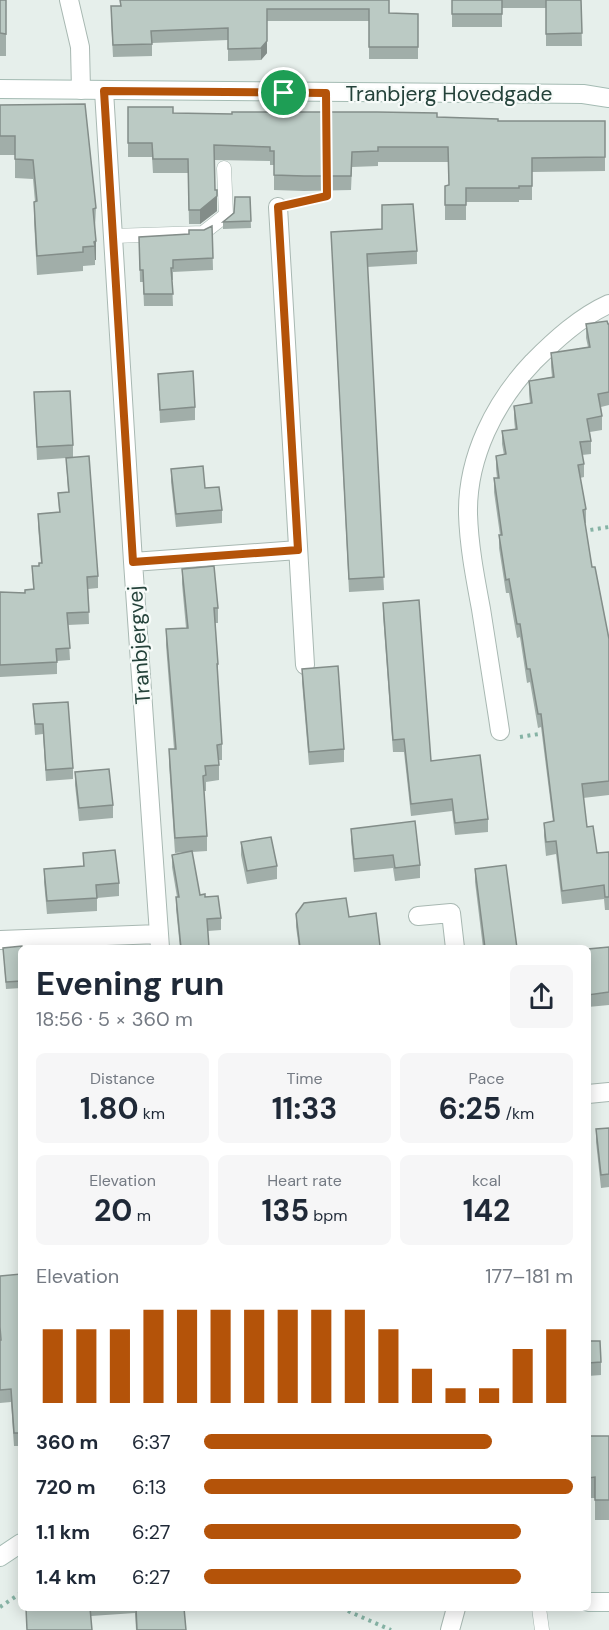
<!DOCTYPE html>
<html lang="en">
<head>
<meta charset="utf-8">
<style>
  body { margin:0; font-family:"DM Sans",sans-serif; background:#f6f6f7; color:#1f2937; height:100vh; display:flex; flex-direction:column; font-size:22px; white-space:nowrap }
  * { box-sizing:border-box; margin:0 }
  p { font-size:20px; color:#747a83 }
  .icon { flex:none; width:33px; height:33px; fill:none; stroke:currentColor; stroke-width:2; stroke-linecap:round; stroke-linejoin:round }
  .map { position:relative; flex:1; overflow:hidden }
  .sheet { position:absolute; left:18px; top:945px; width:573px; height:666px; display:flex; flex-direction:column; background:#fff; border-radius:9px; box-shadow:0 3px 15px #0003 }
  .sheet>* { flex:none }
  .pin { position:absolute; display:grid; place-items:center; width:51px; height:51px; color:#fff; margin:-26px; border:3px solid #fff; border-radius:50%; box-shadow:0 2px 6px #0007 }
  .round { display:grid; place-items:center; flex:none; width:63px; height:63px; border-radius:9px; background:#f6f6f7 }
  .headline { display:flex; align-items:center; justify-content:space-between; height:102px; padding:0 18px }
  h1 { font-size:33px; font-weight:700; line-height:45px }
  .figures { display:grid; grid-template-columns:repeat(3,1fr); gap:9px; height:102px; padding:6px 18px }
  .figures div { display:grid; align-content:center; border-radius:9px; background:#f6f6f7; text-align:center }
  .figures b { font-size:30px; font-weight:700 }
  .figures small { font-size:16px; font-weight:400 }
  .figures p { font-size:16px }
  .chart { height:168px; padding:12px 18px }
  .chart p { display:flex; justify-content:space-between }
  .chart svg { width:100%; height:108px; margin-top:6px; stroke:#b45309; stroke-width:6 }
  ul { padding:0 18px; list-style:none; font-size:20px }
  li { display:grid; grid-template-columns:96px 72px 1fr; align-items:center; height:45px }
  li i { height:15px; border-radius:8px; background:#b45309 }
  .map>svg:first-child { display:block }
</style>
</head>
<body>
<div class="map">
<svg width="609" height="1630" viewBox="0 0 609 1630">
  <rect width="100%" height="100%" fill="#e6efeb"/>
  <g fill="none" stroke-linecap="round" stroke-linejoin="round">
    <g stroke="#a8b8b2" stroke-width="15">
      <path id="lane" d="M113 236 203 233 226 215 224 168
        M539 1608 542 1630"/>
    </g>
    <g stroke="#a8b8b2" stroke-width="20">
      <path id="street" d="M69 0 80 47 81 90
        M104 91 133 562 160 948
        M278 207 305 665
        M133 562 298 550
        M500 731C494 690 487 649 481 609 475 577 469 546 468 514 467 457 495 402 533 362 555 340 580 317 609 304
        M418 916 451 913 455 948
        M0 940 159 934
        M588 1094 609 1092
        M450 1630 456 1608"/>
    </g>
    <g stroke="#a4bbb3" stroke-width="20">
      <path id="secondary" d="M0 89 583 94 609 98
        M0 1557 21 1543
        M588 1602H609"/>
    </g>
    <path stroke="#86b3a5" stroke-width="4" stroke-dasharray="3 4.5" stroke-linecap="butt" d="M299 202 327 196V187
      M583 531 609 527
      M520 737 545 733
      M0 1607 21 1593
      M341 1608 391 1630"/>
    <use href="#lane" stroke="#fff" stroke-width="14"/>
    <use href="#street" stroke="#fff" stroke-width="18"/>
    <use href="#secondary" stroke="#fff" stroke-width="18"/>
  </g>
  <path fill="#a1aea9" d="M0 0H6V56H0Z
    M389 0V13L418 14V59H369V21H267V53L261 60 228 61V40L152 43V56L113 57 111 18 120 6Z
    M452 0H581L582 46H546V8H502V27H452Z
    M0 105 96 208 95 228 96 260H95V265L83 266V271L37 275 34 221V202H35L33 179 15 178V155H0Z
    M128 107 173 113 437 117 498 121H605V171L532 172V200H519V202H466V220H445V186L449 185 448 162H378V166L352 167 351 190 304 191 274 190V165H270V161L214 160 215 190 217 211 200 224H189L188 173H153L152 157H128Z
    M250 197 251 228 223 229V222Z
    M212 226 213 270 173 272V280H172L173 306H144L143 282H140L139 237 189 234 204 230Z
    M331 232 417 251V264L367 267 384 590 349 592Z
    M586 324H609V405L601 407 602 416V430L590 432 591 441V454L582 455 584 464V477L580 478 586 509V523H585L592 567 609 639V795L583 798 587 827 597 853 609 852V910H605L604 899 562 904 556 854 546 856 544 836V823L553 822 541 727 538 728 530 682 527 683 520 637 517 638 509 593H506L499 548V535H500L494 492V478H497L496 469V456L504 455 502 444V431L515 429 514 419V406L530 404 529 394V381L552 377 551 367V353L588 347 586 338Z
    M158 374 195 407V420L160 423Z
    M34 392 73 445V457L98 576V588L88 589 89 624 68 625 70 660 57 661V674L0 677V592L25 593 33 589 32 566H39L41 563 38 526V514L59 512 58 493 68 492 66 458 37 460Z
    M171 469 205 488 222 510V523L176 527 171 482Z
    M182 569 218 608V623H215L218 664V679L222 744V760H219V780L206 782V791H204L207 836V851L192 852 200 895 205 897 221 918V930L208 931 209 948H180L176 909V897H177L172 867V855L185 852 175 853 169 764V749H174L166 645V629L186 628 182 584Z
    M383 603 431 761 488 819V832L455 835 452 811 411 816 404 752H393L383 615Z
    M302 669 344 749V762L309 765 302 682Z
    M33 704 73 768V779L46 781 43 734 35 735Z
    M75 772 113 805V818L79 821 75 785Z
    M351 829 420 865V878L395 881 393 868 354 872 351 841Z
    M241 842 277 866V879L247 884 241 855Z
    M83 853 119 883V896L97 898V911L47 914 44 882V869L83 866Z
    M475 869 517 948H483L475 882Z
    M376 913 380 948H299L296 927V914L349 917Z
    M609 947V1005L588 1007V949Z
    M3 948H21V988L6 989Z
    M609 1128V1187L601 1188 596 1142V1129Z
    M21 1274V1446H14L11 1402 0 1403V1276Z
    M588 1341 601 1362V1375L588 1376Z
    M588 1436H609V1520H595V1498H588Z
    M91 1608H184L186 1630H136L135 1613 91 1616Z"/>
  <path fill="#838d89" d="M267 41V53L261 60V48Z
    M217 196V211L200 224V210Z
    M96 241V260H95L94 242Z"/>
  <path fill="#bbcac4" stroke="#838d89" stroke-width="1.5" d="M0 0H6V34L0 33Z
    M120 0H389V13L418 14V47H369V9H267V41L261 48 228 49V28L151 31 152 44 113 45 111 6H121Z
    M452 0H502V14H452Z
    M546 0H581L582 33 546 34Z
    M85 104 96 208 93 209 96 241 94 242 95 246 83 247V252L37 256 34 202 37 201 33 160 15 159V136H0V105Z
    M128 107H173V113L232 114V112H377L437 113V117L498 119V121H605V157L532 158V186H519V188H466V205H445V186L449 185 448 147H378V151L352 152 351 176H304L274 175V151H270V147L214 145 215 190H217V196L200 210H189L188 159H153L152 143H128Z
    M235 197H250L251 221 223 222 234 213Z
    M413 204 417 251 367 254 384 577 349 579 331 232 382 229V205Z
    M212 226 213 258 173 260V268H171L173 294H144L143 270H140L139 237 189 234V230H204Z
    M607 321 608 324H609V392L598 394 602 416 587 419 591 441 580 442 584 464 578 465 586 509 583 510 592 567H595L609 639V781L582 784 587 827 593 826 597 853 609 852V897H605L604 885 562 891 556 841 546 842 544 823 554 821 541 714H538L530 669H527L520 624H517L509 579 506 580 499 535H502L494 478H499L496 456 506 454 502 431 517 429 514 406 532 403 529 381 554 377 551 353 590 347 586 324Z
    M193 371 195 407 160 410 158 374Z
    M70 391 73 445 37 447 34 392Z
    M89 456 98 576 87 577 89 612 67 613 70 648 56 649 57 662 0 665V592L25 593V590L34 589 32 566H39V563H42L38 514 60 512 58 493 69 492 66 458Z
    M203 466 205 488 219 487 222 510 176 514 171 469Z
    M214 566 218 608H214L218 664H217L222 744 217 745 219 765 205 766 206 775 203 776 207 836 175 838 169 749H176L166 629 188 628 182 569Z
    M419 600 431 761 480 755 488 819 455 823 452 799 411 804 404 739 393 740 383 603Z
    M338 666 344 749 309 752 302 669Z
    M68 702 73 768 46 770 43 724H35L33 704Z
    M109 769 113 805 79 808 75 772Z
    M415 821 420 865 395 868 393 855 354 859 351 829Z
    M271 837 277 866 247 871 241 842Z
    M115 850 119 883 96 885 97 898 47 901 44 869 84 866 83 853Z
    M192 851 200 895 205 894V897L218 896 221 918 207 919 209 947 181 948 176 897H179L172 855Z
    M506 865 517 948H485L475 869Z
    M346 898 349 917 376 913 380 946 361 948H315V947L300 948 296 914 304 903Z
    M22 946 23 948H21V981L6 982 3 948Z
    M609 947V992L588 995V949Z
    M609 1128V1174L601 1175 596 1129Z
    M21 1274V1433H14L11 1389 0 1390V1340H1L0 1327V1276Z
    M588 1341H600L601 1362 588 1363Z
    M588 1436H609V1500H595V1477L588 1478Z
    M26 1608H90L92 1630H27Z
    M136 1608H184L186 1630H137Z"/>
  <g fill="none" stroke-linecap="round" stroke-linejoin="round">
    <g stroke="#fff" stroke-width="12">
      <path id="route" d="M104 91 326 93 327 196 278 207 298 550 133 562Z"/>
    </g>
    <use href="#route" stroke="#b45309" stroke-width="8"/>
  </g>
  <g text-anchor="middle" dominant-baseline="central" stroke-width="4.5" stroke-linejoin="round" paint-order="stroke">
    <g font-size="21" fill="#24423a" stroke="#f7fbf9">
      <text x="449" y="94">Tranbjerg Hovedgade</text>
      <text transform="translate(139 645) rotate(-94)">Tranbjergvej</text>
    </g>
  </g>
</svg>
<div class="pin" style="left:284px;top:93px;background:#1e9e55"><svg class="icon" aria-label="arrive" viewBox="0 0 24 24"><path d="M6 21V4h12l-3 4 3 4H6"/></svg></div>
<section class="sheet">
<div class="headline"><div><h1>Evening run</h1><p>18:56 · 5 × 360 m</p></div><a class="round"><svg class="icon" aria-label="share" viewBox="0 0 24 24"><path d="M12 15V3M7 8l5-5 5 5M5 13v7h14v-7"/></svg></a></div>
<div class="figures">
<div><p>Distance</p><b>1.80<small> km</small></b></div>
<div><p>Time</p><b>11:33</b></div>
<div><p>Pace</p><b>6:25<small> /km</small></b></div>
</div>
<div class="figures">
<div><p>Elevation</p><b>20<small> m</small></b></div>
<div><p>Heart rate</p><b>135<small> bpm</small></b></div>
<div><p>kcal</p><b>142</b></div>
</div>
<div class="chart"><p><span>Elevation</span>177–181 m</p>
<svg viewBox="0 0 160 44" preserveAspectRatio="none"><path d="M5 44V14M15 44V14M25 44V14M35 44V6M45 44V6M55 44V6M65 44V6M75 44V6M85 44V6M95 44V6M105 44V14M115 44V30M125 44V38M135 44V38M145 44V22M155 44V14"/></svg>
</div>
<ul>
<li><b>360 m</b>6:37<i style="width:78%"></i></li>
<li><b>720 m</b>6:13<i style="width:100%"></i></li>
<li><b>1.1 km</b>6:27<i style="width:86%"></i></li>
<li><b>1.4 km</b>6:27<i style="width:86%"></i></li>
</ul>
</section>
</div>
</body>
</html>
